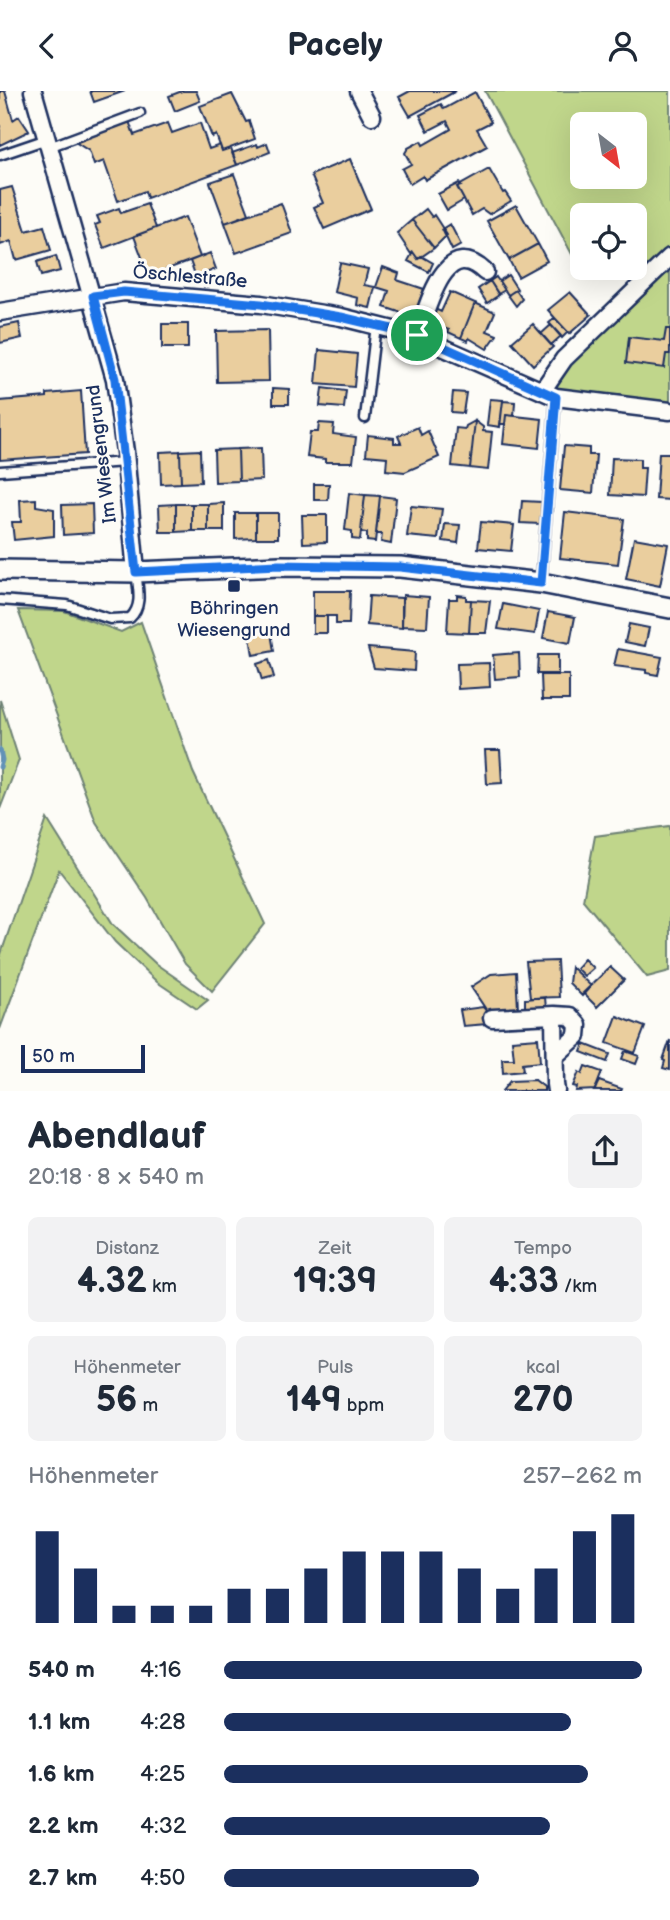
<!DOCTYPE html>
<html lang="de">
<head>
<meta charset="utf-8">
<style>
  body { margin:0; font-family:"Balsamiq Sans",sans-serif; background:#f2f2f3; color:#1f2937; height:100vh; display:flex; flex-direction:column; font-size:26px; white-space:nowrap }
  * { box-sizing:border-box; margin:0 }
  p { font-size:23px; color:#747a83 }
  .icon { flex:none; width:38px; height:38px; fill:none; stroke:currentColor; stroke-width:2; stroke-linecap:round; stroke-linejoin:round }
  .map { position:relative; height:1000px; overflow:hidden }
  .details { display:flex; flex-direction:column; background:#fff; flex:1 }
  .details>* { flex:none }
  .needle { width:46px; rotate:149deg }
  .tools { position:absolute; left:570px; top:21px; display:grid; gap:14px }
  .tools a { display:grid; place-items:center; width:77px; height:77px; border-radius:10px; background:#fff; box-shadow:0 7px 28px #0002; font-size:35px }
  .scale { position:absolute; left:21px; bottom:18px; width:124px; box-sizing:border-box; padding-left:7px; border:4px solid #1b2f5e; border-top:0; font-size:19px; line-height:24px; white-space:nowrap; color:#1b2f5e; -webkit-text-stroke:5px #fdfcf7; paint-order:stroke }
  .pin { position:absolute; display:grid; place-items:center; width:60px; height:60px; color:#fff; margin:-30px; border:4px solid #fff; border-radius:50%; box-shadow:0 2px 7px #0007 }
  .round { display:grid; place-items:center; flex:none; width:74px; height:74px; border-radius:10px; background:#f2f2f3 }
  .head { display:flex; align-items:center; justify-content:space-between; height:119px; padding:0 28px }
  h1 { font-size:38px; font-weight:800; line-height:52px }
  .stats { display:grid; grid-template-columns:repeat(3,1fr); gap:10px; height:119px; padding:7px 28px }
  .stats div { display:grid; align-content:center; border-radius:10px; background:#f2f2f3; text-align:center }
  .stats b { font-size:35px; font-weight:800 }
  .stats small { font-size:19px; font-weight:400 }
  .stats p { font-size:19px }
  .chart { height:196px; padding:14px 28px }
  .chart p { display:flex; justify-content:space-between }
  .chart svg { width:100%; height:126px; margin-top:7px; stroke:#1b2f5e; stroke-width:6 }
  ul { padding:0 28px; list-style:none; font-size:23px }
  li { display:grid; grid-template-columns:112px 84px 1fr; align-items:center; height:52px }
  li i { height:18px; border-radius:9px; background:#1b2f5e }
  header { display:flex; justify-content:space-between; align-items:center; height:91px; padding:0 28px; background:#fff; font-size:32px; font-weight:800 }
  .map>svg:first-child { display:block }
</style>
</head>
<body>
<header><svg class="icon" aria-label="back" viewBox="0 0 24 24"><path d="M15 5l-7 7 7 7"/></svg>Pacely<svg class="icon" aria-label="person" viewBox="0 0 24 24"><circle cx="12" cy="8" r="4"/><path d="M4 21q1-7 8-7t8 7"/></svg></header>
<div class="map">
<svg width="670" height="1000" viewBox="0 0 670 1000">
  <rect width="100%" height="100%" fill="#fdfcf7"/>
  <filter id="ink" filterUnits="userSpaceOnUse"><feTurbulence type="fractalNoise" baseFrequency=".0143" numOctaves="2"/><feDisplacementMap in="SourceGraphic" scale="14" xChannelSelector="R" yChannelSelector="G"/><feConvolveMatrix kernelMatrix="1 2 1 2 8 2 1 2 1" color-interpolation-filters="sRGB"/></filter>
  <g filter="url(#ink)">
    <path fill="#c0d68b" stroke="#6e8274" stroke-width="2" fill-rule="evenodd" d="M485 0H670V157L636 189 624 177H635V124H583V177H592L582 182ZM583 33H635V86H583Z
      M670 181V320L542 300 631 202Z
      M18 519 64 520 121 541 141 531 193 681 265 833 212 900 185 873 147 807 96 731Z
      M0 609 19 669 0 718Z
      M47 728 113 833 156 873 208 909 197 918 157 891 115 851 59 779 0 938V866Z
      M670 735V880L647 886 583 809 595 745Z"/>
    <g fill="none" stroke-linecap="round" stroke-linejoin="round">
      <path stroke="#6292b7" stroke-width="5" d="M0 659 2 669 0 676"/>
    </g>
    <path fill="#eace9e" stroke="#1b2f5e" stroke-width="2" d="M0 0H5L13 29 19 25 29 40 0 54Z
      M90 0H125L94 11Z
      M182 0H196L200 10 175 20 169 5Z
      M410 0H456L410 25 399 6Z
      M475 1 491 31 477 38 487 55 425 89 423 85 410 93 402 78 411 73 405 62 408 57 421 50 423 54 451 38 447 30 428 40 420 24 441 13 444 18Z
      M232 3 246 31 249 30 255 48 222 60 216 44 212 46 200 15Z
      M129 30 134 44 168 32 172 42 200 32 209 58 220 54 222 60 231 57 237 74 147 107 145 100 118 110 104 70 94 74 89 60 75 51Z
      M267 52 270 61 237 74 232 62 257 53 258 56Z
      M350 68 371 118 324 138 314 116 323 112 311 84Z
      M489 78 503 102 505 101 511 110 489 123 482 118 472 124 457 96Z
      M234 83 249 123 225 132 210 91Z
      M459 92 461 95 457 96 464 109 447 119 438 103Z
      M12 96 26 140 44 135 51 159 16 169 11 150 0 154V99Z
      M281 112 292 142 236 162 225 132Z
      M147 113 156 137 104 157 95 134 100 132 97 125 119 117 121 122Z
      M516 114 538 153 509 169 487 130Z
      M426 118 432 126 434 124 447 144 434 157 412 129Z
      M185 126 200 166 149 185 134 145Z
      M412 129 434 157 418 168 413 161 411 163 397 142Z
      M450 133 461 154 452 159 442 138Z
      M538 153 547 170 518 186 509 169Z
      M413 161 418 168 421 165 433 172 429 181 408 170Z
      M210 162 216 178 196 186 190 170Z
      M56 165 60 180 41 185 37 171Z
      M340 172 368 178 364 194 375 196 370 217 357 214 358 207 334 201Z
      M383 176 399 182 397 189 424 198 414 226 384 216 389 200 376 196Z
      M508 184 517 198 508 204 499 190Z
      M496 186 505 199 498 203 490 190Z
      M490 190 499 204 487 212 478 198Z
      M516 199 522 208 516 215 508 204Z
      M450 201 475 212 461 247 448 241 449 239 428 233 435 218 441 221Z
      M570 201 591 224 569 243 548 219Z
      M475 212 495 221 487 240 497 244 487 258 469 247 468 250 461 247Z
      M555 227 568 241 562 247 549 232Z
      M19 232 22 247 0 252V236Z
      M162 233H188V257H162Z
      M533 233 553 256 533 274 512 251Z
      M551 234 561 245 551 254 541 243Z
      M666 238H670V263H666L664 277 626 272 629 246 664 250Z
      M268 239 269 290 217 291 216 240Z
      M319 259 357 263 354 296 316 293Z
      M273 297 289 298V313H273Z
      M322 297 346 300 344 317 320 315Z
      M81 300 85 363 0 369V310L47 306V303Z
      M453 301 466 302 463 322 451 321Z
      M490 308 503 309 500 336 487 334Z
      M503 310 515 311 514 325 506 324 505 333H500Z
      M506 324 542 328 539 357 503 353Z
      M475 330 483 336V340L492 341 488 379 470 377Z
      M475 330 470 377 452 375 456 337 465 338 466 335Z
      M319 332 334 333 333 343 356 346 353 371H325V368L307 366 310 341H318Z
      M418 336 421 344 428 340 439 366 405 381 386 379 387 366 366 364 368 344 394 347V352H401L398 345Z
      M564 355 589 357V364H596L593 402 560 399Z
      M261 357 262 389 239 390 238 358Z
      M238 358 239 390 215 391 214 359Z
      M200 359 201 391 181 392 180 360Z
      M180 360 181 392 161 393 160 361Z
      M659 362H670V409L656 408Z
      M612 367 640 368V377H645L643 406 610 404Z
      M314 393H329L328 409H314Z
      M349 402 365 404 360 449 352 448V440L345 439Z
      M365 404 380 405 375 451 367 450V442L361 441Z
      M380 405 396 407 391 453 381 451 382 443H376Z
      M36 408V415L54 418V445L14 449 12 431H21L20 409Z
      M522 410 542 411 540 433 520 432Z
      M224 412V440H208V413Z
      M92 413 93 442 63 444 62 414Z
      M176 413V441H160L159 414Z
      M176 413H192V440L176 441Z
      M192 413H208V440H192Z
      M411 415 442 418 438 448 407 445Z
      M565 421 624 428 618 473 560 467Z
      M235 422H256V447L235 448Z
      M256 422H278V447H256Z
      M302 424H327V451L303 452Z
      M481 431 514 434 511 460 478 457Z
      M445 433 460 434 458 452 443 450Z
      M634 447 668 453 660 495 626 488Z
      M313 500H350L349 533H336V525H313Z
      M403 504 429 506 427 536 402 535Z
      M457 504 466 505V509H471L469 542 447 541 449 508H457Z
      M369 505 402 507V537L367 534Z
      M471 509 490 510 486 542H469Z
      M503 513 539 520 535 543 498 538Z
      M548 521 575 526 570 552 543 547Z
      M313 525H327V542H313Z
      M629 533 649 537 645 555 625 551Z
      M270 536 274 560 253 564 249 540Z
      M368 557 415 561 414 580 374 577Z
      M618 558 662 566 658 584 646 582V579L614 575Z
      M519 562 520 586 495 588 493 564Z
      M538 564H558V583H537Z
      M269 569 274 586 262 589 257 573Z
      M489 572 490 596 458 598 457 573Z
      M541 584H569V609H542Z
      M485 659H500L502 692 487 693Z
      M584 868 593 877 584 885 576 877Z
      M557 870 559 906 530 907 526 871Z
      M571 876 591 895 582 905 569 892Z
      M610 876 624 889 597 916 583 902Z
      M516 881 518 917 503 918 491 926 471 896 491 883Z
      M545 906 546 918 525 920V908Z
      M483 916 490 924 486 927 487 933 463 935 460 919Z
      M617 925 645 936 635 962 607 952Z
      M538 947 540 971 522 973 523 980 503 982 502 968H514L512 949Z
      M670 949V979L663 977 665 970 663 969Z
      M584 953 610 963 607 971 581 961Z
      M625 960 639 965 636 973 622 968Z
      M585 975 602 981 595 999 576 1000 577 996 573 995 579 981 582 983Z
      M535 989 544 996V1000H502L510 990Z
      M599 990 622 998 621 1000H594Z"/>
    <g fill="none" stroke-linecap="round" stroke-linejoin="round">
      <g stroke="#1b2f5e" stroke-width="13">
        <path id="service" d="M49 56 140 22
          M0 64 47 48
          M365 327 376 234
          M0 380 126 371
          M541 491 556 306
          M0 509 67 514 110 528 130 527C143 515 138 498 136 481"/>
      </g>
      <g stroke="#1b2f5e" stroke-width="21">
        <path id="minor" d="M33 0 115 288 125 361 136 481
          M359 0 372 25
          M0 221 124 201 261 213 341 226 417 245 556 306 670 320
          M417 245C428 216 445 142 485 181
          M542 300 564 268 670 166
          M492 927 554 924
          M555 965 577 945 578 934 570 925 554 924 555 993 556 1000"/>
      </g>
      <g stroke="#1b2f5e" stroke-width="24">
        <path id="tertiary" d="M0 479 136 481 280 475 400 476 541 492 670 517"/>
      </g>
      <use href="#service" stroke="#fdfcf7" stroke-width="8"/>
      <use href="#minor" stroke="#fdfcf7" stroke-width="16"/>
      <use href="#tertiary" stroke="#fdfcf7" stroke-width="19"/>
    </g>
  </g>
  <g fill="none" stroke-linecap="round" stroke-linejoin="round" filter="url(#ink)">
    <g stroke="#fff" stroke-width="14">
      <path id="route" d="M124 201 261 213 341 226 417 244 556 306 541 492 400 476 279 474 136 481 115 288 93 205Z"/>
    </g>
    <use href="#route" stroke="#1a73e8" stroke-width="9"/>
  </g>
  <rect fill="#1b2f5e" stroke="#fdfcf7" stroke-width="2.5" x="227" y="488" width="14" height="14" rx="3.5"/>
  <g text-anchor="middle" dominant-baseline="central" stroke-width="6" stroke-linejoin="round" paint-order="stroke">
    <g font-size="19" fill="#1b2f5e" stroke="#fdfcf7">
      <text transform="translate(190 186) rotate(5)">Öschlestraße</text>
      <text transform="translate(102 363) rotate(-97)">Im Wiesengrund</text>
    </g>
    <g font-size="19" fill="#1b2f5e" stroke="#fdfcf7">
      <text x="234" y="517">Böhringen<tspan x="234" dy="22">Wiesengrund</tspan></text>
    </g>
  </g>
</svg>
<div class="tools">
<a><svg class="needle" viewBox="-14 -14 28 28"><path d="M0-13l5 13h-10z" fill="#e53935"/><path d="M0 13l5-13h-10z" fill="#747a83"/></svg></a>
<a><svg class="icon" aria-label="locate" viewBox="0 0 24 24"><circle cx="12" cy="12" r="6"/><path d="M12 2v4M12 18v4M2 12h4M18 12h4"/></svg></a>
</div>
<div class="scale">50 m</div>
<div class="pin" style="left:417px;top:244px;background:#1e9e55"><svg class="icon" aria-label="arrive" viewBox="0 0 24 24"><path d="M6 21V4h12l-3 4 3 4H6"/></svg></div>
</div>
<section class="details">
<div class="head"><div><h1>Abendlauf</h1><p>20:18 · 8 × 540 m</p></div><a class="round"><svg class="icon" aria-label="share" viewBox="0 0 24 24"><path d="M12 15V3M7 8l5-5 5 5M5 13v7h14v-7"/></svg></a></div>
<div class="stats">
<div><p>Distanz</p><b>4.32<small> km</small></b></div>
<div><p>Zeit</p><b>19:39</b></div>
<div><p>Tempo</p><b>4:33<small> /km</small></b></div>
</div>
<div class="stats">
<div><p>Höhenmeter</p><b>56<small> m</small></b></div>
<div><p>Puls</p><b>149<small> bpm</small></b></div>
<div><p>kcal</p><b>270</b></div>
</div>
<div class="chart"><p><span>Höhenmeter</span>257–262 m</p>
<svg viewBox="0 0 160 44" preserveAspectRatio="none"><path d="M5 44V12M15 44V25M25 44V38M35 44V38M45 44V38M55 44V32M65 44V32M75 44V25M85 44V19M95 44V19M105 44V19M115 44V25M125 44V32M135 44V25M145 44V12M155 44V6"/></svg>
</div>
<ul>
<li><b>540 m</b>4:16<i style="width:100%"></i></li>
<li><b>1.1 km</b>4:28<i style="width:83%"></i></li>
<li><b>1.6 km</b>4:25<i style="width:87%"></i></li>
<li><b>2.2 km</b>4:32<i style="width:78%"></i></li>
<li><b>2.7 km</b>4:50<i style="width:61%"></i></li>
</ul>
</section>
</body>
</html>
